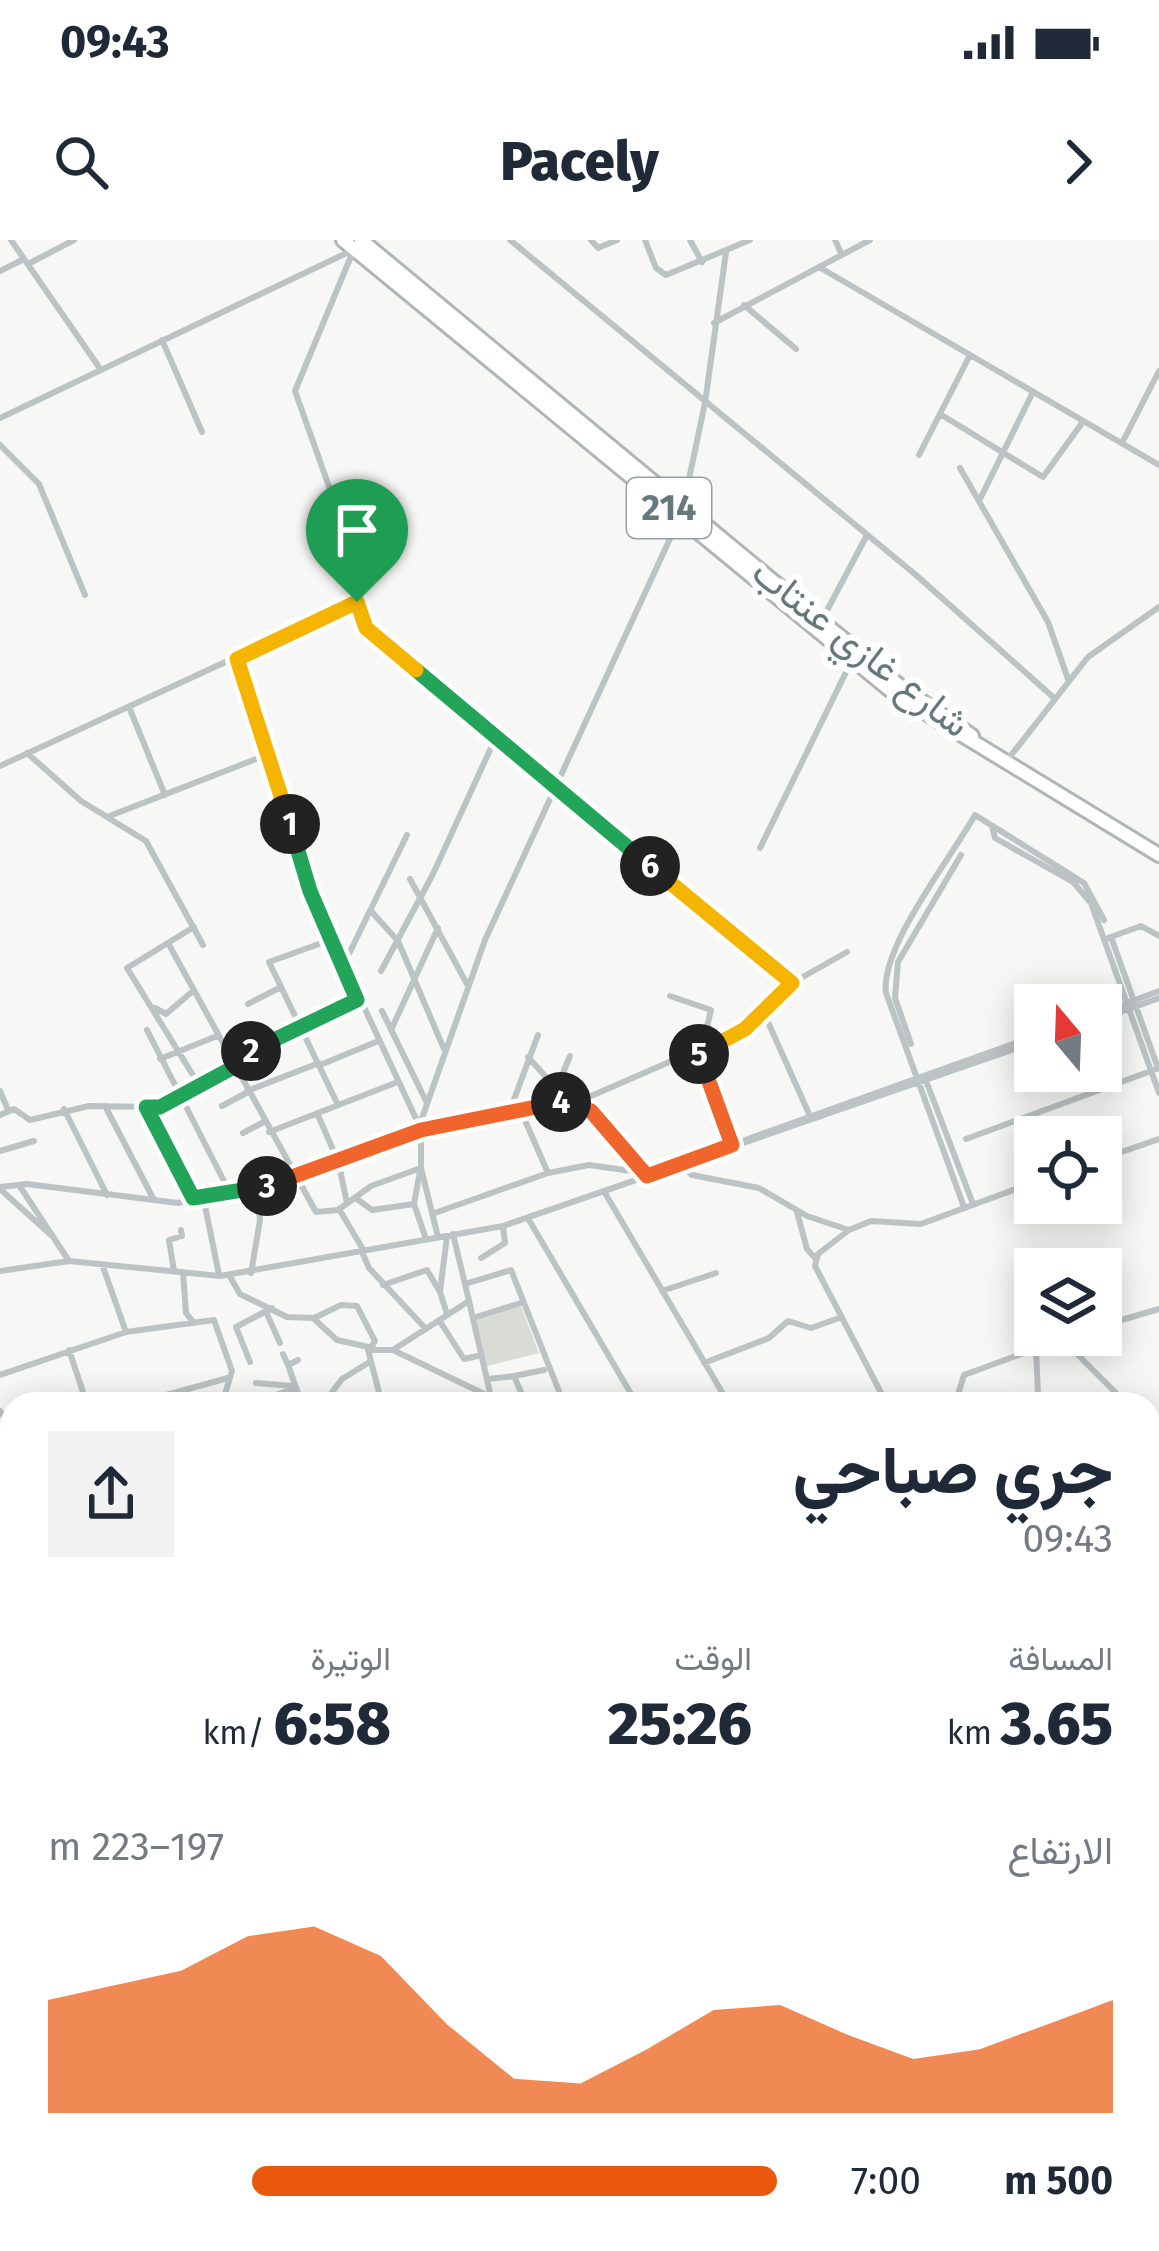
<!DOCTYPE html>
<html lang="ar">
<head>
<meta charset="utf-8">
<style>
  body { margin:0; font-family:"Fira Sans",Vazirmatn,sans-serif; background:#f2f2f3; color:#1f2937; direction:rtl; height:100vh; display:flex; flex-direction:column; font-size:45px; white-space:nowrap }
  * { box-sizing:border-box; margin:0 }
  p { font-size:39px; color:#747a83 }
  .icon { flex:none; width:66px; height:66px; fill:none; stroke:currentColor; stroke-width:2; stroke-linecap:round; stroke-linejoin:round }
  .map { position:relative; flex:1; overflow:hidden; direction:ltr }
  .drawer { position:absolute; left:0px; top:1152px; width:1161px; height:861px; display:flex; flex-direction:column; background:#fff; border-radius:36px 36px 0 0; box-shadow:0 6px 30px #0003; direction:rtl }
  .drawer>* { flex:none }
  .needle { width:78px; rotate:341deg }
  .controls { position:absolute; left:1014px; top:744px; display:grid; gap:24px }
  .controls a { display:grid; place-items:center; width:108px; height:108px; border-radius:0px; background:#fff; box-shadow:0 6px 30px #0003; font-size:60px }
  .pin { position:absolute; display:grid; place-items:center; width:102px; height:102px; color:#fff; margin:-123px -51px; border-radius:50% 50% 50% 0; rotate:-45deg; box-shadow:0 0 12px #0007 }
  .pin .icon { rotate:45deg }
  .km { position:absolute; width:60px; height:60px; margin:-30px; border-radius:50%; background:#222; color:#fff; font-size:33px; line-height:60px; text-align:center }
  .round { display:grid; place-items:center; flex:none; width:126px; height:126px; border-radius:0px; background:#f2f2f3 }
  .head { display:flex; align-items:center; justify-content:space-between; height:204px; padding:0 48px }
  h1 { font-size:66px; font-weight:800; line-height:90px }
  .stats { display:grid; grid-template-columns:repeat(3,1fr); gap:18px; height:204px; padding:12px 48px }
  .stats div { display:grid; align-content:center }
  .stats b { font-size:60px; font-weight:800 }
  .stats small { font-size:33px; font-weight:400 }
  .stats p { font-size:33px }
  .chart { height:336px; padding:24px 48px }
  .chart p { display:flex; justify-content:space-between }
  .chart svg { width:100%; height:216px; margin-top:12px; fill:#ea580c; opacity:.7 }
  ul { padding:0 48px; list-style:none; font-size:39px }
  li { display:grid; grid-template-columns:192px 144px 1fr; align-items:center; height:90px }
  li i { height:30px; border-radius:15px; background:#ea580c }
  .status { display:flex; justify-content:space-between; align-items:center; height:84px; padding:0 60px; background:#fff; direction:ltr }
  .status svg { height:33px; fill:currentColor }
  header { display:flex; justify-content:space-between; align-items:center; height:156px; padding:0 48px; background:#fff; font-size:54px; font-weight:800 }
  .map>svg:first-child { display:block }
</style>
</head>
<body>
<div class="status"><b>09:43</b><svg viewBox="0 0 49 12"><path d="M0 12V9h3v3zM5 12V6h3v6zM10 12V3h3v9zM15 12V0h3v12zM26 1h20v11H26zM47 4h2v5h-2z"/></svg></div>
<header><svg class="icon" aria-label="forward" viewBox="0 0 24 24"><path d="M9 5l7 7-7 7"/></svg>Pacely<svg class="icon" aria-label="search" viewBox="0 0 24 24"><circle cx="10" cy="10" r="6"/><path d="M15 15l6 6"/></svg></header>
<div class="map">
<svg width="1159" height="2011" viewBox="0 0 1159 2011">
  <rect width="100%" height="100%" fill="#f7f7f5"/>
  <path fill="#d8dcd4" d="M521 1066 539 1113 487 1126 476 1080Z"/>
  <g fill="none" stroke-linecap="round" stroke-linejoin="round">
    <g stroke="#b0b7b9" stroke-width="15">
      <path id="major" d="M1149 1489H1159
        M1149 1498 1159 1497
        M609 2001 610 2011
        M619 2001 620 2011
        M1119 2001V2011
        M1130 2001V2011"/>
    </g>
    <g stroke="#b0b6b8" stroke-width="18">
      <path id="highway" d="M343 0 895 454 1159 615
        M361 0 901 447 972 496"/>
    </g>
    <path stroke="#bcc3c4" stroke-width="6" d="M11 0 101 130
      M510 0 916 335 1053 457
      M591 0 598 8 617 0
      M645 0 656 28 666 35 750 0
      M690 0 702 22
      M835 0 842 15
      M28 24 74 0
      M819 27 1159 225
      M0 31 24 19
      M744 65 796 109
      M714 83 870 0
      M162 100 202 192
      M940 174 1043 237 1082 183
      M0 178 353 10
      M1122 203 1159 131
      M0 205 39 244 85 355
      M919 215 970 115
      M960 228 1048 382 1068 439
      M979 261 1033 152
      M684 263 705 163 726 12
      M357 362 366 388 792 743
      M823 378 867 295
      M237 419 310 651 418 883
      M129 467 165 555
      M27 513 81 561 146 601 203 705
      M1009 518 1088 417 1159 367
      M0 526 362 359 363 342 295 151 354 9
      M107 577 269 514
      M992 586 995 598 1073 642 1091 663 1159 853
      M760 608 851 422
      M410 639 467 744
      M371 671 398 701 444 809
      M194 687 127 728 199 845
      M1111 697 1158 828
      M1108 698 1141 686 1159 696
      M330 700 269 722 338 865
      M168 703 316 972 338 970 371 946 421 928
      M342 728 407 595
      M381 731 433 634 496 497
      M670 756 711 770 702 808
      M248 764 281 747
      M155 768 166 774 193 751
      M382 771 427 863
      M763 771 810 876
      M1101 773 1159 751
      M1101 779 1159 758
      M147 790 229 951
      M391 790 438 688
      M911 804 895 758 898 722 961 615
      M698 813 732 905
      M528 817 554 846
      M160 819 217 796
      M231 821 357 760
      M320 825 376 802
      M925 838 973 964
      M0 851 8 870
      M247 851 319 823
      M556 862V850L570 816
      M575 863 745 789 792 743 847 712
      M105 866 153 958
      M222 866 248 852
      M146 867 193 958
      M64 869 107 955
      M521 871 548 933
      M317 873 338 921 347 963
      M509 873 538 795
      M0 875 14 869 30 880 89 866 160 867 234 827
      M269 892 395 843
      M243 893 264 882
      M966 899 1159 828
      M745 900 1035 796
      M0 911 34 901
      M1101 919 1159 899
      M680 924 692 935 759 948 807 976 849 990 871 981 921 984 1035 942
      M19 945 69 1021
      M256 945 296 937 421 890 562 861 591 871 613 892 641 932
      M0 947 27 944 178 963 256 945 260 980 251 1033
      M0 949 51 995
      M605 953 729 1164
      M203 956 219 1035
      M357 959 372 970 414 964 420 931
      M414 964 426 999
      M964 967 886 753C880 707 951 618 975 575L1084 643 1104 680
      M339 969 364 1011
      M797 972 807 1009 815 1018
      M432 974 548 933 589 925 638 932
      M529 980 637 1164
      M849 990 818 1014 815 1026 887 1164
      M438 997 421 928V881L485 700 680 277
      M362 1012 369 1028 426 1089
      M481 1018 505 1003 503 986
      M102 1024 126 1092
      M0 1031 69 1021 220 1036 503 986 1035 802
      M174 1031 169 1000 182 996 181 990
      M183 1032 186 1073 194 1083
      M229 1035 240 1054 287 1077 313 1078 337 1100 373 1108
      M465 1044 511 1030 564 1164
      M383 1045 427 1030 440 1052
      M662 1051 716 1033
      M469 1061 491 1157
      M267 1074 280 1103
      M447 1074 440 1052 447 996
      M314 1078 341 1065 357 1066 375 1101 371 1107
      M473 1078 521 1063
      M439 1080 464 1119 482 1115
      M1101 1086 1159 1069
      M1073 1095 1062 1099 1127 1164
      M1036 1109 1038 1154 1044 1164
      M69 1110 87 1164
      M395 1111 505 1164
      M283 1114 288 1125
      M298 1120 288 1125 302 1164
      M250 1122 236 1087 272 1068
      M704 1123 769 1098 788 1081 811 1088 842 1077
      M0 1135 126 1092 214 1080 232 1131 222 1164
      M514 1136 544 1130
      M488 1139 514 1136 526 1164
      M256 1143 293 1146
      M159 1157 228 1138
      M249 1164 296 1148
      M323 1164 342 1139 368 1123
      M382 1164 368 1110H393L469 1061 453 994
      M955 1164 964 1135 1062 1099
      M0 1171 12 1187
      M1149 1213 1159 1215
      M1149 1552 1159 1551
      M1149 1599H1159
      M1154 1645 1159 1741
      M0 1785 10 1780 12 1785
      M1149 1849 1159 1848
      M0 1855 12 1847
      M0 1861 12 1887
      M1149 1905H1159
      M1149 1954 1159 1953
      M1149 1998 1159 1997
      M88 2001 92 2011
      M231 2001H241
      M279 2001 281 2007
      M640 2001V2011
      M811 2001V2011
      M820 2001V2011
      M874 2001V2011
      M920 2001 921 2011
      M975 2001 976 2011
      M1024 2001 1025 2011
      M695 2002 724 2001
      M138 2011 162 2001
      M1052 2011 1119 2003"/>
    <use href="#major" stroke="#fff" stroke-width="9"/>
    <use href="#highway" stroke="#fff" stroke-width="12"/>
  </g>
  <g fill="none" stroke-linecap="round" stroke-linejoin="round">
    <g stroke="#fff" stroke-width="24">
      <path id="split-1" d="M290 584 237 419 357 362"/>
    </g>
    <g stroke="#fff" stroke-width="24">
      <path id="split-2" d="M251 811 357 760 310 651 290 584"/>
    </g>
    <g stroke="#fff" stroke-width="24">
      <path id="split-3" d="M251 811 231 821 234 827 160 867H146L193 958 267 946"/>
    </g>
    <g stroke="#fff" stroke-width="24">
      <path id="split-4" d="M267 946 421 890 561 862"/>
    </g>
    <g stroke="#fff" stroke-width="24">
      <path id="split-5" d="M561 862 591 871 647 936 732 905 699 814"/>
    </g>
    <g stroke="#fff" stroke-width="24">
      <path id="split-6" d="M650 626 792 743 745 789 699 814"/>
    </g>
    <g stroke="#fff" stroke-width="24">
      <path id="split-7" d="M416 430 650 626"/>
    </g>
    <g stroke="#fff" stroke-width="24">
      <path id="split-8" d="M357 362 366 388 416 430"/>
    </g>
    <use href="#split-1" stroke="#f5b400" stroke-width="15"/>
    <use href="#split-2" stroke="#22a559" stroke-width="15"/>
    <use href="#split-3" stroke="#22a559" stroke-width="15"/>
    <use href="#split-4" stroke="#f0652b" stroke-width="15"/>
    <use href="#split-5" stroke="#f0652b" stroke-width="15"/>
    <use href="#split-6" stroke="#f5b400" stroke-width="15"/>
    <use href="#split-7" stroke="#22a559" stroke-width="15"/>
    <use href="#split-8" stroke="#f5b400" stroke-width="15"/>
  </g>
  <g text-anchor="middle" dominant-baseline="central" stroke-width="12" stroke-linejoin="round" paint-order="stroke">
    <rect fill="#fff" stroke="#93a1a4" stroke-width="3" x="627" y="238" width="84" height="60" rx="9"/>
    <g font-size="36" font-weight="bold" fill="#65797d">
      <text x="669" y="268">214</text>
    </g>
    <g font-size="39" fill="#65797d" stroke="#fff">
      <text transform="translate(861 408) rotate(38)">شارع غازي عنتاب</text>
    </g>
  </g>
</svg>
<div class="controls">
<a><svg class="needle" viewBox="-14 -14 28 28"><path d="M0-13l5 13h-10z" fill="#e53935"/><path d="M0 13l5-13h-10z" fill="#747a83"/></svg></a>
<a><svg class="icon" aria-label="locate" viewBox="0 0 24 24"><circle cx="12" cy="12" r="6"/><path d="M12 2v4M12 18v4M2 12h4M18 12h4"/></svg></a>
<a><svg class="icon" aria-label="layers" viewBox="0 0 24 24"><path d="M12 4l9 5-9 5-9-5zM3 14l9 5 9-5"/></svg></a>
</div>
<div class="pin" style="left:357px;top:362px;background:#1e9e55"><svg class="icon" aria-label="arrive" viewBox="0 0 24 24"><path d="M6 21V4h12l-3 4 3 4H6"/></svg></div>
<b class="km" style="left:290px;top:584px">1</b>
<b class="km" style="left:251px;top:811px">2</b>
<b class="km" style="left:267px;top:946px">3</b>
<b class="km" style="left:561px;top:862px">4</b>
<b class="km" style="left:699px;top:814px">5</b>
<b class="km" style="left:650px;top:626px">6</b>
<section class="drawer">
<div class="head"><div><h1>جري صباحي</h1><p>09:43</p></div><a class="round"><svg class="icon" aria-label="share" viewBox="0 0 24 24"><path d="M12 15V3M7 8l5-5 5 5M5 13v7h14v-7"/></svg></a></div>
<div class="stats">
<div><p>المسافة</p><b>3.65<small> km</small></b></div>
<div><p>الوقت</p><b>25:26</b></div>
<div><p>الوتيرة</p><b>6:58<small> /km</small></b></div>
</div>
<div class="chart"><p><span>الارتفاع</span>197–223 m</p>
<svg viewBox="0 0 160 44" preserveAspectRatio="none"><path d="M0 44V21L10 18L20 15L30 8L40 6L50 12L60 26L70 37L80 38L90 31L100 23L110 22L120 28L130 33L140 31L150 26L160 21V44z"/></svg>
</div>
<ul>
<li><b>500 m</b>7:00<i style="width:72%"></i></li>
</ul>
</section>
</div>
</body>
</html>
